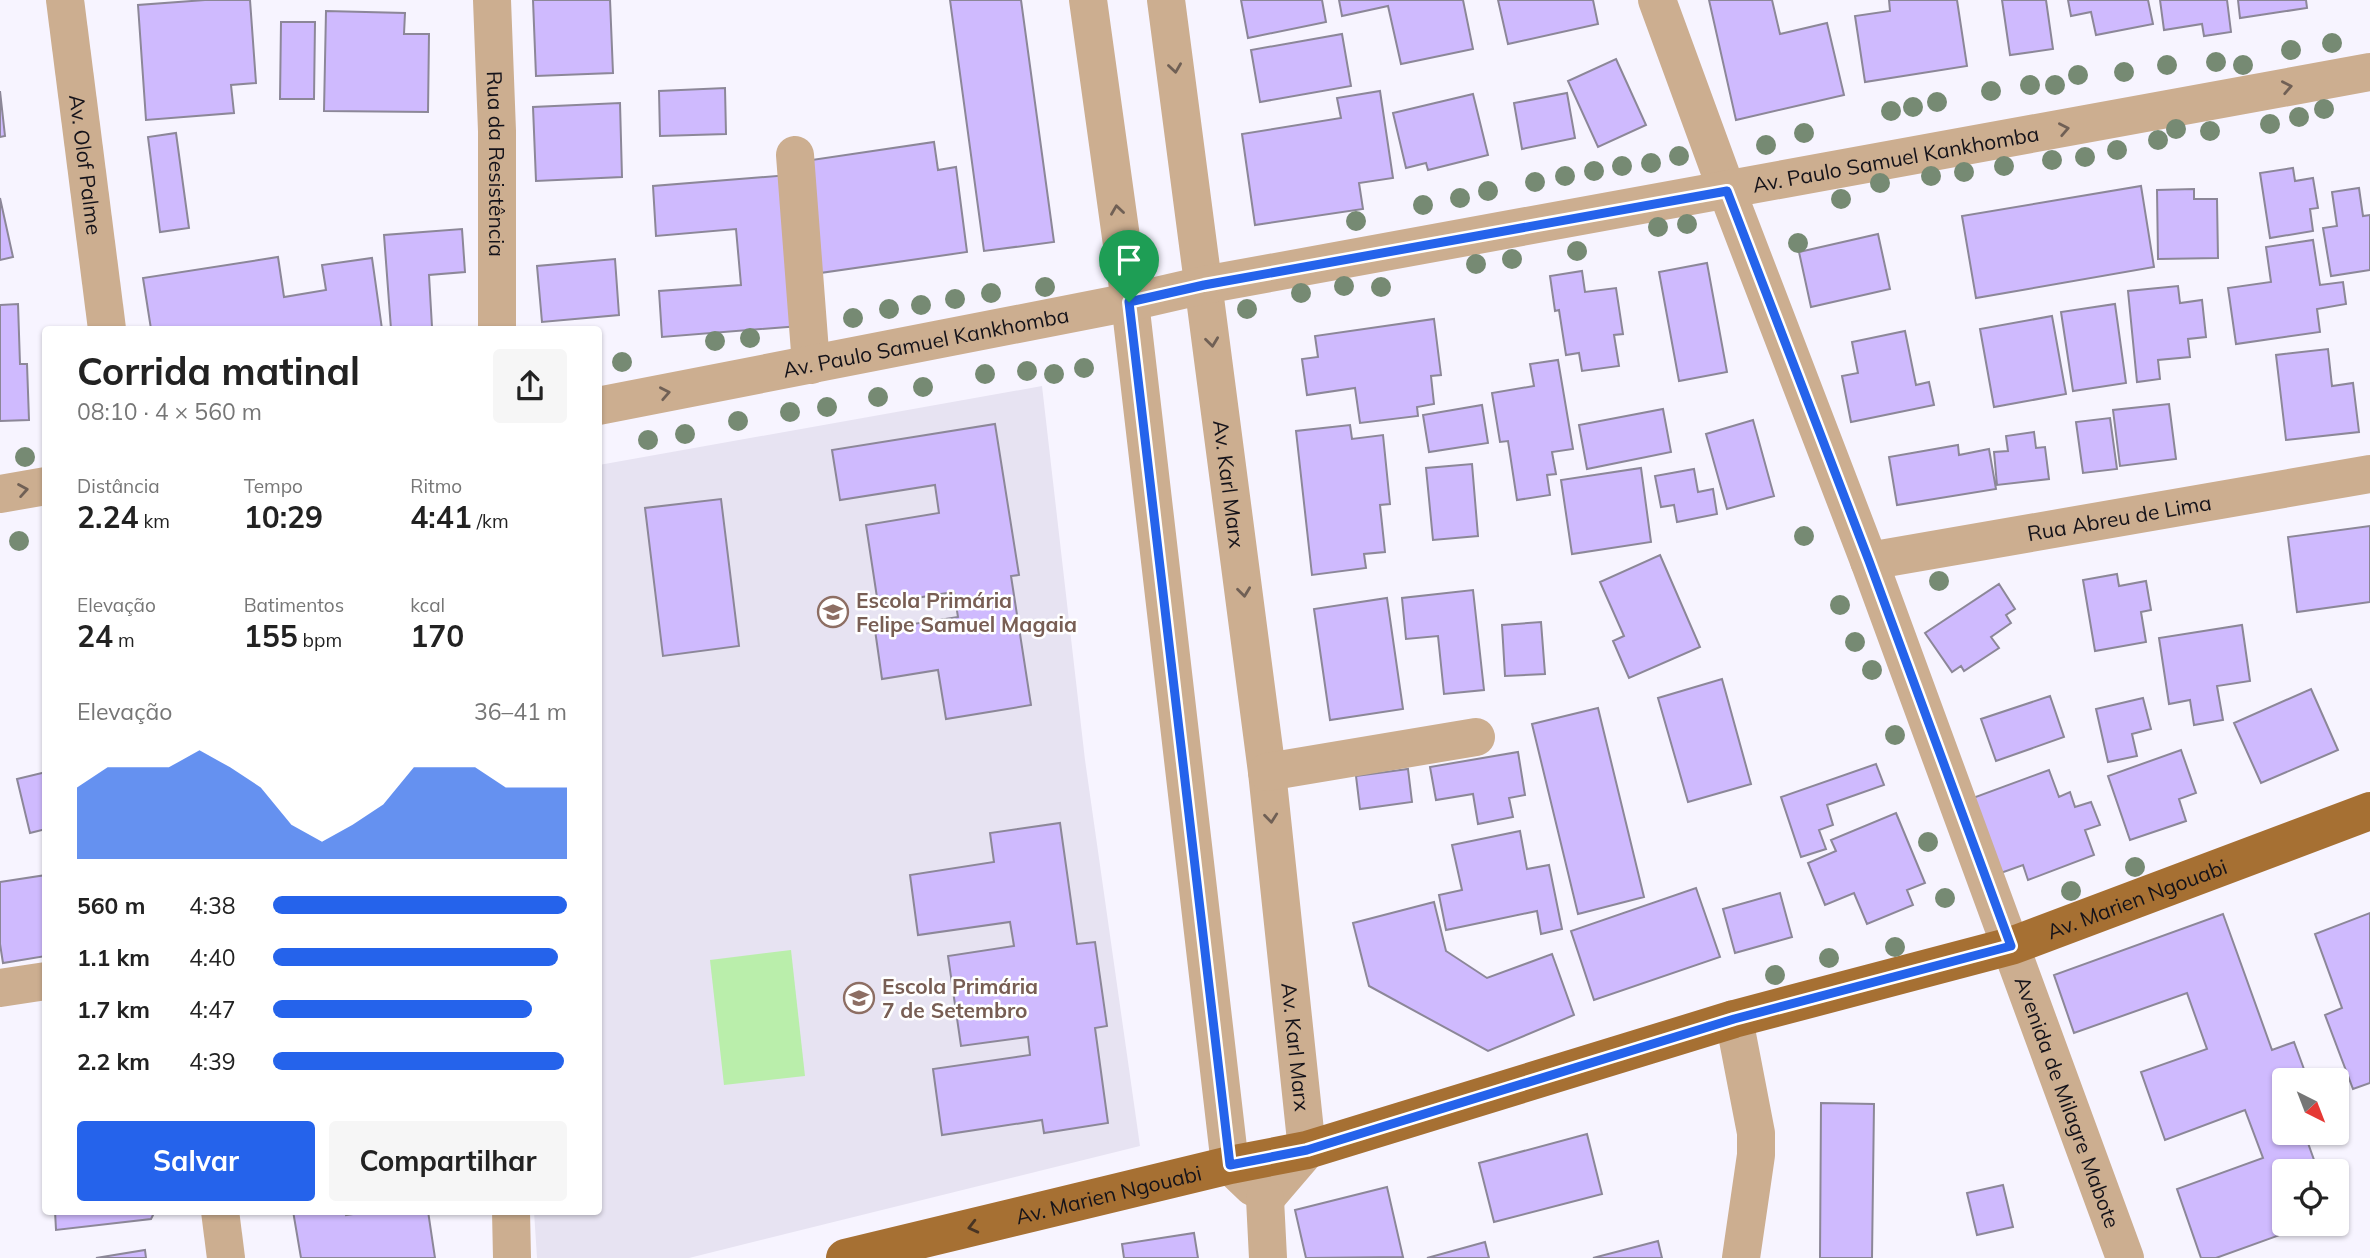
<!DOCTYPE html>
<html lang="pt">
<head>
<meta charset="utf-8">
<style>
  body { margin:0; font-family:Mulish,sans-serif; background:#f6f6f6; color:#222; height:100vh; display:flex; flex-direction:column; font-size:26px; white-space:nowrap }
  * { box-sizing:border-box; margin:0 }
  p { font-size:23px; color:#767676 }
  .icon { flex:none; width:38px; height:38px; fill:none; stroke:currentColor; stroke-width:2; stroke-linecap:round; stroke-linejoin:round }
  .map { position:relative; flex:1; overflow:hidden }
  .panel { position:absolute; left:42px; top:326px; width:560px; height:889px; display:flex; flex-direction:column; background:#fff; border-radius:7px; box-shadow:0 2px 5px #0004 }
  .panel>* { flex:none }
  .needle { width:46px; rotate:138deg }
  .controls { position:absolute; left:2272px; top:1068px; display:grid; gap:14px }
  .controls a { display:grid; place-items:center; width:77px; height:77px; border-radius:7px; background:#fff; box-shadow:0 2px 5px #0004; font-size:35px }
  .pin { position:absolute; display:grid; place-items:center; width:60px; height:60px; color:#fff; margin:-72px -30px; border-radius:50% 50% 50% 0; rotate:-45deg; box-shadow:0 0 7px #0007 }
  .pin .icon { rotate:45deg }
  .round { display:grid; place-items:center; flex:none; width:74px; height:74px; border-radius:7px; background:#f6f6f6 }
  .headline { display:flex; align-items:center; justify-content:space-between; height:119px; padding:0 35px }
  h1 { font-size:38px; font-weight:700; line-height:52px }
  .figures { display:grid; grid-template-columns:repeat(3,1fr); gap:10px; height:119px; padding:7px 35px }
  .figures div { display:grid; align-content:center }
  .figures b { font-size:30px; font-weight:700 }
  .figures small { font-size:19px; font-weight:400 }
  .figures p { font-size:19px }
  .chart { height:196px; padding:14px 35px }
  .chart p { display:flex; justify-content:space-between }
  .chart svg { width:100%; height:126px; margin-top:7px; fill:#2563eb; opacity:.7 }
  .button { display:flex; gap:14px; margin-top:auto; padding:14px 35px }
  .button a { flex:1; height:80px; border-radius:7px; background:#2563eb; color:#fff; font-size:28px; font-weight:700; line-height:80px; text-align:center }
  .button a+a { background:#f6f6f6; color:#222 }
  ul { padding:0 35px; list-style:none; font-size:23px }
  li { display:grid; grid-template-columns:112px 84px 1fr; align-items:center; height:52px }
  li i { height:18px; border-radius:9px; background:#2563eb }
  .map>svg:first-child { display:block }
</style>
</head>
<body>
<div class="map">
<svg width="2370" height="1258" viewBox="0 0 2370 1258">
  <rect width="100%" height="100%" fill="#f7f4ff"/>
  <path fill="#e7e3f2" d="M1042 386 1085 760 1140 1146 689 1258H537L534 1211H598L599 465Z"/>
  <path fill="#baeeab" d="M791 950 805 1076 724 1085 710 960Z"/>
  <path fill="#cfbafe" stroke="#8c8798" stroke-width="2" d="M205 0H250L256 83 231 85 234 113 146 120 138 5Z
    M533 0H610L613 73 536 76Z
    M950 0H1021L1054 242 984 251Z
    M1241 0H1322L1326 22 1248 38Z
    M1339 0H1463L1473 49 1401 64 1388 6 1342 16Z
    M1498 0H1593L1598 24 1508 44Z
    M1709 0H1772L1780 34 1827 23 1844 95 1736 120Z
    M1889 0H1957L1967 66 1865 82 1855 16 1890 11Z
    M2002 0H2046L2053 49 2010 55Z
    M2068 0H2148L2153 24 2096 35 2091 12 2071 16Z
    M2160 0H2227L2231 32 2204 36 2202 24 2164 30Z
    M2238 0H2306L2307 8 2240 18Z
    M326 11 405 13 404 34H429L428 112 324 111Z
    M281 22H315L314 99H280Z
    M1342 34 1351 86 1260 102 1251 50Z
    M1616 59 1646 125 1598 147 1568 81Z
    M725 88 726 134 660 136 659 91Z
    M0 91 5 136 0 137Z
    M1380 91 1393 178 1359 183 1363 209 1255 225 1242 134 1341 118 1337 98Z
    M1567 93 1575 138 1522 149 1514 103Z
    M1473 94 1488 155 1428 170 1426 163 1406 168 1393 113Z
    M620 103 622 177 536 181 533 107Z
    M176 133 189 228 160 232 148 137Z
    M934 142 938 170 956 167 967 252 813 274 798 162Z
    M2293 168 2295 181 2313 178 2318 208 2310 209 2313 231 2270 238 2260 173Z
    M789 175 800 326 662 337 659 291 741 285 736 229 656 236 653 186Z
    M2141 186 2154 267 1976 298 1962 216Z
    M2359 188 2363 216 2370 215V270L2331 276 2323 228 2337 226 2332 192Z
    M2194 189V199H2217L2218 258 2158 259 2157 190Z
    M0 198 13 257 0 260Z
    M462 229 465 272 429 275 432 327H446L447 329H391L384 235Z
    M1878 234 1890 289 1811 307 1799 252Z
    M2313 240 2320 285 2343 282 2346 304 2317 309 2320 332 2236 344 2228 288 2271 282 2266 247Z
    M278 257 284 297 326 290 322 265 372 258 382 329H151L143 278Z
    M615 259 619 315 542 322 537 266Z
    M1707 263 1727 372 1679 381 1659 272Z
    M1582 271 1585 292 1616 288 1623 334 1614 335 1619 366 1582 371 1579 353 1566 355 1559 310 1555 311 1550 276Z
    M2178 286 2180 303 2202 300 2206 337 2188 339 2190 357 2158 360 2160 379 2137 382 2128 291Z
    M18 304 20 364H27L29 420 0 421V305Z
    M2115 304 2126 383 2073 391 2061 312Z
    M2052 316 2066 394 1994 407 1980 329Z
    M1434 319 1441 375 1431 376 1434 404 1417 407 1418 416 1360 423 1355 388 1307 395 1302 359 1318 357 1315 336Z
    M1905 331 1916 385 1929 382 1934 405 1851 422 1842 376 1858 373 1852 342Z
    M2328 349 2332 386 2353 383 2359 432 2286 440 2276 355Z
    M1558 360 1573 449 1552 452 1556 474 1547 475 1550 495 1517 500 1508 441 1500 442 1492 393 1534 386 1530 364Z
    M2169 404 2176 459 2120 466 2113 410Z
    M1482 405 1488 443 1429 452 1423 415Z
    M1663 409 1671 452 1587 469 1579 425Z
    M2110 418 2117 469 2083 473 2076 422Z
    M1753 420 1774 496 1727 509 1706 434Z
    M995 424 1019 575 1011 576 1031 705 946 719 938 670 882 679 875 630 958 617 954 592 878 604 866 525 939 513 935 485 840 500 832 450Z
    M1350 425 1352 439 1383 435 1390 504 1380 505 1385 552 1364 554 1366 568 1312 575 1296 431Z
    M2034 432 2036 448 2045 447 2049 479 1997 485 1994 452 2008 451 2006 436Z
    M1958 445 1959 455 1989 449 1996 489 1897 505 1889 457Z
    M1472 464 1478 536 1433 540 1426 468Z
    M1641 468 1651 542 1572 554 1561 480Z
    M1694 469 1698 492 1713 489 1717 514 1677 522 1674 505 1661 507 1655 476Z
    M721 499 739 646 663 656 645 508Z
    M2370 526V602L2297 612 2288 537Z
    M1660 555 1700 647 1629 678 1613 641 1624 636 1600 582Z
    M2117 574 2119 586 2146 581 2151 610 2141 612 2146 642 2095 651 2083 580Z
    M1999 584 2015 609 2006 615 2011 623 1991 637 1999 648 1964 671 1961 666 1952 672 1925 633Z
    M1473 590 1484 690 1444 694 1438 636 1406 639 1402 598Z
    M1387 598 1403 709 1330 720 1314 609Z
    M1541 622 1545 674 1505 676 1502 625Z
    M2242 625 2250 681 2217 686 2223 720 2194 725 2190 700 2169 704 2159 638Z
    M1722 679 1751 784 1688 802 1658 698Z
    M2311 689 2338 750 2261 783 2234 723Z
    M2050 696 2064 737 1996 761 1981 719Z
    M2143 698 2151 729 2132 734 2137 756 2108 762 2096 709Z
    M1598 708 1644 897 1578 914 1532 724Z
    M2181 750 2196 793 2179 799 2186 821 2130 840 2108 776Z
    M1518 752 1525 795 1509 798 1513 817 1478 824 1473 794 1436 800 1430 767Z
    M1876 764 1884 785 1827 805 1833 825 1819 830 1826 849 1801 857 1781 797Z
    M1408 769 1412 802 1360 809 1356 776Z
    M2049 770 2059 797 2070 792 2075 807 2091 802 2100 825 2085 830 2094 855 2028 880 2023 865 1998 874 1970 799Z
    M46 772V829L30 833 17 779Z
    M1896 813 1925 883 1907 890 1913 905 1867 924 1854 893 1825 905 1808 863 1836 851 1831 840Z
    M1060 823 1077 944 1095 942 1107 1026 1095 1028 1108 1123 1044 1133 1042 1120 942 1135 933 1069 1030 1055 1028 1037 961 1046 948 956 1014 946 1010 922 918 935 910 875 994 862 990 833Z
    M1520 831 1527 869 1549 865 1562 929 1541 934 1537 911 1446 930 1439 895 1462 890 1452 845Z
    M46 875V956L3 963 0 944V882Z
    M1696 888 1720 957 1594 1000 1571 931Z
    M1780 893 1792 937 1735 953 1723 909Z
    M1434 902 1446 951 1487 978 1552 954 1574 1015 1488 1051 1369 986 1353 923Z
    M2370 913V1083L2353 1089 2325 1015 2342 1008 2315 934Z
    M2223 914 2272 1050 2294 1042 2308 1080H2284V1132H2304L2318 1171H2284V1223H2313L2216 1258H2201L2177 1189 2263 1158 2245 1110 2165 1140 2141 1072 2207 1049 2187 993 2074 1033 2054 975Z
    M1821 1103 1874 1104 1872 1258H1820Z
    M1587 1134 1602 1194 1494 1222 1479 1163Z
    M2003 1185 2013 1227 1977 1235 1967 1193Z
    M1387 1187 1403 1257 1306 1258 1295 1210Z
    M2340 1193 2347 1211 2336 1215V1195Z
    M55 1211H168L154 1213 151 1219 56 1230Z
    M293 1211H345L346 1215 372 1211H428L435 1258H301Z
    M1194 1233 1198 1258H1124L1122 1244Z
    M1658 1241 1662 1258H1593Z
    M1485 1242 1489 1258H1427Z
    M145 1250 146 1258H96Z"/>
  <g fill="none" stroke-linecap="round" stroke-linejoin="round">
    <g stroke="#ccae90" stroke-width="38">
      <path id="s1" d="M65 0 107 329"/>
      <path id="s2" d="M492 0 497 131V329"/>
      <path d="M1088 0 1130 302 1230 1165 1253 1187"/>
      <path id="s3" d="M1166 0 1267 772 1307 1150 1265 1199"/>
      <path id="s4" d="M1657 0 1727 191 1869 561 2125 1258"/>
      <path d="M795 155 811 365"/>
      <path id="s5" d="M598 406 1130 302 1204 285 2370 72"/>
      <path d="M0 494 46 486"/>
      <path id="s6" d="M1869 561 2370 474"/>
      <path d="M1267 772 1476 737"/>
      <path d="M0 988 46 981"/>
      <path d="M1734 1019 1756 1133V1155L1741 1258"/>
      <path d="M1265 1199 1268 1258"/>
      <path d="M220 1211 226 1258"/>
      <path d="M511 1211 512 1258"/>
    </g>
    <path stroke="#a67033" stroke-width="38" id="s7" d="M845 1258 1230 1165 1307 1150 1734 1019 2011 946 2370 811"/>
  </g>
  <g fill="#768a73">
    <circle cx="2332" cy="43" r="10"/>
    <circle cx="2291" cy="50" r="10"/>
    <circle cx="2216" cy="62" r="10"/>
    <circle cx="2167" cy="65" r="10"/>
    <circle cx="2243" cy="65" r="10"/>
    <circle cx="2124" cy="72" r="10"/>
    <circle cx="2078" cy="75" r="10"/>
    <circle cx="2030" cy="85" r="10"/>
    <circle cx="2055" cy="85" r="10"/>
    <circle cx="1991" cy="91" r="10"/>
    <circle cx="1937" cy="102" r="10"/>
    <circle cx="1913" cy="107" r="10"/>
    <circle cx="2324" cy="109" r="10"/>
    <circle cx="1891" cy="111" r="10"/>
    <circle cx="2299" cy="117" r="10"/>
    <circle cx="2270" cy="124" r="10"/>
    <circle cx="2176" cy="129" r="10"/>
    <circle cx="2210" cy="131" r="10"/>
    <circle cx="1804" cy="133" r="10"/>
    <circle cx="2158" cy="140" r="10"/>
    <circle cx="1766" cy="145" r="10"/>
    <circle cx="2117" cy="150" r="10"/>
    <circle cx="1679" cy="156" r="10"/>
    <circle cx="2085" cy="157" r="10"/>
    <circle cx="2052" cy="160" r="10"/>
    <circle cx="1651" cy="163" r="10"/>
    <circle cx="1622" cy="166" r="10"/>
    <circle cx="2004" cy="166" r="10"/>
    <circle cx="1594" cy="171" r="10"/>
    <circle cx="1964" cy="172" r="10"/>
    <circle cx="1565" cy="176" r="10"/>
    <circle cx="1931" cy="176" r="10"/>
    <circle cx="1535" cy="182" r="10"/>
    <circle cx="1880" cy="183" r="10"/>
    <circle cx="1488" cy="191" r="10"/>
    <circle cx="1460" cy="198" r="10"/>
    <circle cx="1841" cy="199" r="10"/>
    <circle cx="1423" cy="205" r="10"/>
    <circle cx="1356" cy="221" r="10"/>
    <circle cx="1687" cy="224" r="10"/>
    <circle cx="1658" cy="227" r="10"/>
    <circle cx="1798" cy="243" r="10"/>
    <circle cx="1577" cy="251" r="10"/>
    <circle cx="1512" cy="259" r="10"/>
    <circle cx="1476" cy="264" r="10"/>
    <circle cx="1344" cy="286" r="10"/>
    <circle cx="1045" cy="287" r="10"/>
    <circle cx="1381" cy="287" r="10"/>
    <circle cx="991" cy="293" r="10"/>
    <circle cx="1301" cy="293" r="10"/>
    <circle cx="955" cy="299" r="10"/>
    <circle cx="921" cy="305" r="10"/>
    <circle cx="889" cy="309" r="10"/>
    <circle cx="1247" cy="309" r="10"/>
    <circle cx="853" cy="318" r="10"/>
    <circle cx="750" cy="338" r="10"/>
    <circle cx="715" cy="341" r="10"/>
    <circle cx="622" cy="362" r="10"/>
    <circle cx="1084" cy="368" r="10"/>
    <circle cx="1027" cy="371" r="10"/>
    <circle cx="985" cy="374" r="10"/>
    <circle cx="1054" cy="374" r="10"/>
    <circle cx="923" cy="387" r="10"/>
    <circle cx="878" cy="397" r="10"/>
    <circle cx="827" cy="407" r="10"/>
    <circle cx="790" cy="412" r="10"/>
    <circle cx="738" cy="421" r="10"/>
    <circle cx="685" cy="434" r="10"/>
    <circle cx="648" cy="440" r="10"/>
    <circle cx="25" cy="457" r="10"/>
    <circle cx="1804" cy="536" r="10"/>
    <circle cx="19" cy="541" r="10"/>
    <circle cx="1939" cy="581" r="10"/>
    <circle cx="1840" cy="605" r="10"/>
    <circle cx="1855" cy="642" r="10"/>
    <circle cx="1872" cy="670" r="10"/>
    <circle cx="1895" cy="735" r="10"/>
    <circle cx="1928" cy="842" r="10"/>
    <circle cx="2135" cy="867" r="10"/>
    <circle cx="2071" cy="891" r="10"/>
    <circle cx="1945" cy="898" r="10"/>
    <circle cx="1895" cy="947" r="10"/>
    <circle cx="1829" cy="958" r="10"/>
    <circle cx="1775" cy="975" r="10"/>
  </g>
  <defs><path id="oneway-chevron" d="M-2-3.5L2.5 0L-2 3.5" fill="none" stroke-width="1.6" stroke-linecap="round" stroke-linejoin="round" transform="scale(1.75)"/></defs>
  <g stroke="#706055">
    <use href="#oneway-chevron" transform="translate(1175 68) rotate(82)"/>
    <use href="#oneway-chevron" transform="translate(2287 87) rotate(-11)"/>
    <use href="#oneway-chevron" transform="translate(2064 129) rotate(-11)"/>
    <use href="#oneway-chevron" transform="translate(1117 210) rotate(-98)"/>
    <use href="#oneway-chevron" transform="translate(1212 342) rotate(83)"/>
    <use href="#oneway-chevron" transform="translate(665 393) rotate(-11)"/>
    <use href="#oneway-chevron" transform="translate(23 490) rotate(-10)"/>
    <use href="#oneway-chevron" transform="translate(1244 592) rotate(83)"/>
    <use href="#oneway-chevron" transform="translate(1271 818) rotate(84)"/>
  </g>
  <use stroke="#483423" href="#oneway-chevron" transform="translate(973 1227) rotate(166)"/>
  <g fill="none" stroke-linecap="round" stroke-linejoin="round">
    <g stroke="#fff" stroke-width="14">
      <path id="route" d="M1727 191 1869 561 2011 946 1734 1019 1307 1150 1230 1165 1129 302 1204 285Z"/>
    </g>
    <use href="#route" stroke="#2563eb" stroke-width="9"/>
  </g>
  <defs>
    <g id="school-ring" transform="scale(1.575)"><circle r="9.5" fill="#fff" stroke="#8d6e63" stroke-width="1.5"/><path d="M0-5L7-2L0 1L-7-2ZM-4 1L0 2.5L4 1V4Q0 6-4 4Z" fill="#8d6e63"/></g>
  </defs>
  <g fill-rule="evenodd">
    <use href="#school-ring" x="833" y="612"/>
    <use href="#school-ring" x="859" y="998"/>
  </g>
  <g text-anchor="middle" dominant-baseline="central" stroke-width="5" stroke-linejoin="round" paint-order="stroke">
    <g font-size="21" fill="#15131a" stroke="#fff">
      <text stroke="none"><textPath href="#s5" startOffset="1321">Av. Paulo Samuel Kankhomba</textPath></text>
      <text stroke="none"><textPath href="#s1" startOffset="166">Av. Olof Palme</textPath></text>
      <text stroke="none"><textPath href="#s2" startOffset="164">Rua da Resistência</textPath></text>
      <text stroke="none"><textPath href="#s5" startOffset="334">Av. Paulo Samuel Kankhomba</textPath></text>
      <text stroke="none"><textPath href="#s3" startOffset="488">Av. Karl Marx</textPath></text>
      <text stroke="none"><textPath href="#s6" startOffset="254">Rua Abreu de Lima</textPath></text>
      <text stroke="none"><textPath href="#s7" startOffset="1342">Av. Marien Ngouabi</textPath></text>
      <text stroke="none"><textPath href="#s3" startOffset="1055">Av. Karl Marx</textPath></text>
      <text stroke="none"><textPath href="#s4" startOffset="1176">Avenida de Milagre Mabote</textPath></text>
      <text stroke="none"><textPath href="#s7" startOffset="271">Av. Marien Ngouabi</textPath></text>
    </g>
    <g font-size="21" font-weight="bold" fill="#785e54" stroke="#fff" text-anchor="start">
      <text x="856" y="600">Escola Primária<tspan x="856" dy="24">Felipe Samuel Magaia</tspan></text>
      <text x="882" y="986">Escola Primária<tspan x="882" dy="24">7 de Setembro</tspan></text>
    </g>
  </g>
</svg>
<div class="controls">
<a><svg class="needle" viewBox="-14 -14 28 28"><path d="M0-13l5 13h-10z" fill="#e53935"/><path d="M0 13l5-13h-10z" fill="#767676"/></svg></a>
<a><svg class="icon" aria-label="locate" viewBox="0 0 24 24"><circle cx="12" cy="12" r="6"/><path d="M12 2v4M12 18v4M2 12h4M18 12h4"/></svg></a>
</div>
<div class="pin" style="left:1129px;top:302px;background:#1e9e55"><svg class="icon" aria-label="arrive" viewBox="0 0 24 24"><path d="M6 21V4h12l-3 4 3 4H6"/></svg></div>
<section class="panel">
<div class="headline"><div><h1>Corrida matinal</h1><p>08:10 · 4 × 560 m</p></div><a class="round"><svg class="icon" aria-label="share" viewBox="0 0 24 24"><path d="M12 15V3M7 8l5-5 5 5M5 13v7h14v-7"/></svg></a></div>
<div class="figures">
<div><p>Distância</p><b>2.24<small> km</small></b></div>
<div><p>Tempo</p><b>10:29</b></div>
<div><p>Ritmo</p><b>4:41<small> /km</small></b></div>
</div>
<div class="figures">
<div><p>Elevação</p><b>24<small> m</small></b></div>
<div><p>Batimentos</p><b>155<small> bpm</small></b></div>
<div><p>kcal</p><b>170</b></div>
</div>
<div class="chart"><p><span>Elevação</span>36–41 m</p>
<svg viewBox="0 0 160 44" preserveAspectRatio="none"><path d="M0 44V19L10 12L20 12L30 12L40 6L50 12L60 19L70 32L80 38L90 32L100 25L110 12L120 12L130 12L140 19L150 19L160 19V44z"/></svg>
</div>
<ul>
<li><b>560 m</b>4:38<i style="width:100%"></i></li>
<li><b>1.1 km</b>4:40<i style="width:97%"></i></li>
<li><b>1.7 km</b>4:47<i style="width:88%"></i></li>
<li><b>2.2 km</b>4:39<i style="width:99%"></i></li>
</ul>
<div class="button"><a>Salvar</a><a>Compartilhar</a></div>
</section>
</div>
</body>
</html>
